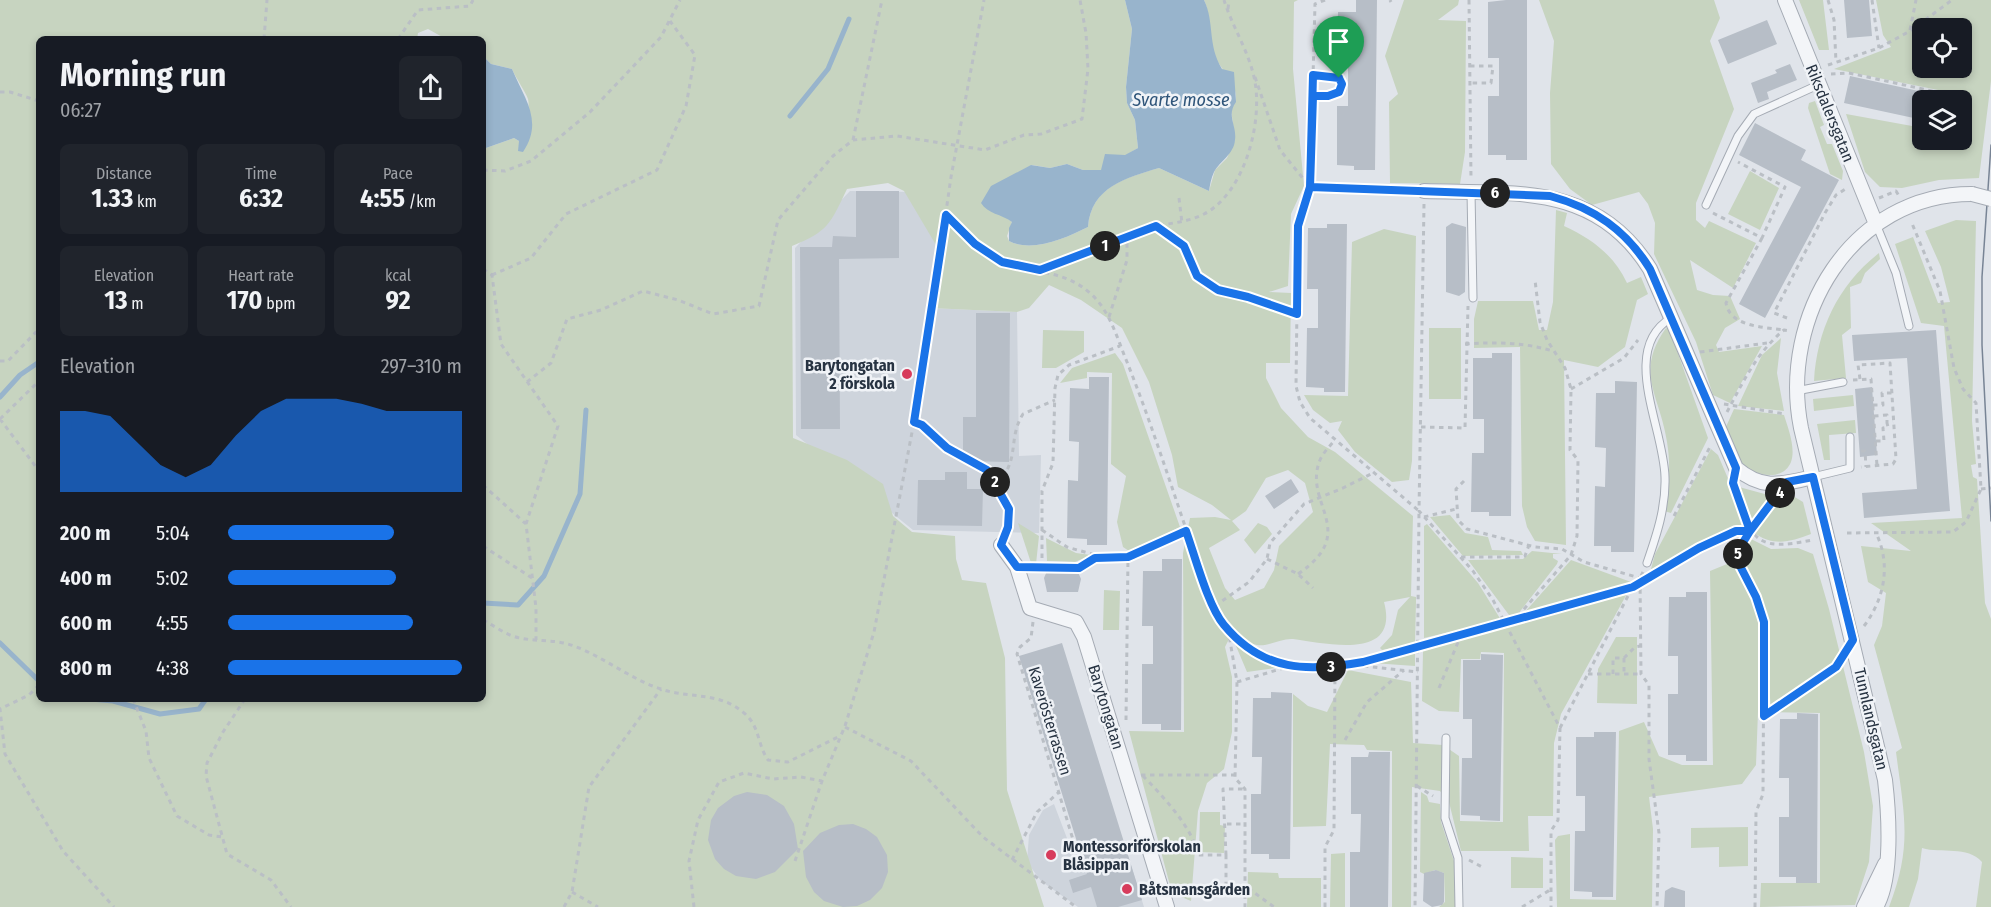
<!DOCTYPE html>
<html lang="en">
<head>
<meta charset="utf-8">
<style>
  body { margin:0; font-family:"Fira Sans Condensed",sans-serif; background:#20242c; color:#f1f3f6; height:100vh; display:flex; flex-direction:column; font-size:22px; white-space:nowrap }
  * { box-sizing:border-box; margin:0 }
  p { font-size:20px; color:#9ea1a6 }
  .icon { flex:none; width:33px; height:33px; fill:none; stroke:currentColor; stroke-width:2; stroke-linecap:round; stroke-linejoin:round }
  .map { position:relative; flex:1; overflow:hidden }
  .sheet { position:absolute; left:36px; top:36px; width:450px; height:666px; display:flex; flex-direction:column; background:#171b24; border-radius:9px; box-shadow:0 3px 9px #0003 }
  .sheet>* { flex:none }
  .tools { position:absolute; left:1912px; top:18px; display:grid; gap:12px }
  .tools a { display:grid; place-items:center; width:60px; height:60px; border-radius:9px; background:#171b24; box-shadow:0 3px 9px #0003; font-size:30px }
  .pin { position:absolute; display:grid; place-items:center; width:51px; height:51px; color:#fff; margin:-62px -26px; border-radius:50% 50% 50% 0; rotate:-45deg; box-shadow:0 0 6px #0007 }
  .pin .icon { rotate:45deg }
  .km { position:absolute; width:30px; height:30px; margin:-15px; border-radius:50%; background:#222; color:#fff; font-size:16px; line-height:30px; text-align:center }
  .round { display:grid; place-items:center; flex:none; width:63px; height:63px; border-radius:9px; background:#20242c }
  .summary { display:flex; align-items:center; justify-content:space-between; height:102px; padding:0 24px }
  h1 { font-size:33px; font-weight:700; line-height:45px }
  .figures { display:grid; grid-template-columns:repeat(3,1fr); gap:9px; height:102px; padding:6px 24px }
  .figures div { display:grid; align-content:center; border-radius:9px; background:#20242c; text-align:center }
  .figures b { font-size:26px; font-weight:700 }
  .figures small { font-size:16px; font-weight:400 }
  .figures p { font-size:16px }
  .chart { height:168px; padding:12px 24px }
  .chart p { display:flex; justify-content:space-between }
  .chart svg { width:100%; height:108px; margin-top:6px; fill:#1a73e8; opacity:.7 }
  ul { padding:0 24px; list-style:none; font-size:20px }
  li { display:grid; grid-template-columns:96px 72px 1fr; align-items:center; height:45px }
  li i { height:15px; border-radius:8px; background:#1a73e8 }
  .map>svg:first-child { display:block }
</style>
</head>
<body>
<div class="map">
<svg width="1991" height="907" viewBox="0 0 1991 907">
  <rect width="100%" height="100%" fill="#e0e4ea"/>
  <path fill="#ced4dc" d="M850 191 914 192 936 245 930 308 1017 312 1019 456 1041 455 1039 533 913 530 796 435 795 248Z
    M1054 804 1076 862 1126 849 1144 907H1078L1041 881 1027 862 1029 835 1043 810Z"/>
  <path fill="#c7d4c0" fill-rule="evenodd" d="M0 0H1125L1132 29 1126 87 1127 103 1135 120 1138 148 1101 170H1083L1067 164 1050 168 1032 165 1014 175 1004 216 1012 222 1007 236 1009 241C1032 253 1066 238 1088 227 1091 187 1125 178 1159 168L1209 191 1215 170 1227 158 1235 140 1231 109C1246 90 1222 73 1214 55 1206 38 1212 17 1204 0H1298L1294 2 1293 69 1304 186 1291 214 1288 286 1269 292 1291 293 1290 363H1266V378L1281 408 1308 437 1335 452 1413 516 1411 596 1416 597V602L1415 643 1382 650 1380 648 1392 635 1398 610 1410 597 1384 602C1400 662 1325 643 1293 639 1281 638 1268 647 1257 645 1249 644 1239 636 1232 633L1225 647 1232 677V732L1224 769 1207 783 1198 811 1191 901 1172 893 1129 731 1184 732 1183 553 1190 518 1215 517 1231 520 1212 505 1178 487 1172 455 1149 382 1122 328 1081 300 1049 285 1029 308 1017 312 930 308 936 245 904 191 888 183 847 189C830 224 829 231 792 246L793 438 847 460 883 484 893 516 912 532 955 536 956 559 962 580 986 583 1005 658 1007 790 1044 907H0ZM428 29 446 39H483V56L491 64 512 69C516 78 526 93 528 99 531 112 522 129 519 141L514 138 483 149V699H39V39H417L418 33ZM1288 470 1305 483 1313 512 1279 546 1274 570 1264 588 1235 600 1225 588 1209 548 1240 530 1232 521 1246 511 1266 478Z
    M1404 0H1459L1458 5 1438 20 1466 21 1465 152 1460 184 1390 183 1389 102 1398 94 1385 56Z
    M1539 0H1714L1720 18 1710 41 1734 109 1696 203V220L1705 228 1709 221 1756 243 1733 288 1690 260 1697 290 1713 295 1730 296 1740 319 1725 328 1716 345 1719 352 1762 346 1730 403 1713 395 1696 342 1654 254 1655 223 1648 204 1639 192 1592 205 1570 189 1551 164 1550 93 1554 41Z
    M1799 0H1823L1829 50H1819Z
    M1876 0H1991V81L1979 178 1939 180 1902 188 1880 187 1865 172 1846 114 1923 128V140H1962V100L1958 94 1834 69 1891 47 1883 35ZM1962 28V68H1923V28Z
    M1815 101 1824 125 1820 127 1827 144H1832L1843 171 1842 180 1830 174 1808 108 1809 103Z
    M1750 171 1779 188 1760 230 1728 214Z
    M1556 210 1567 213 1564 226C1592 239 1614 255 1627 283L1641 277 1648 294 1637 300 1625 347 1598 367 1564 360 1566 545 1535 541 1527 527 1522 506 1520 347 1474 348V319L1478 301H1533L1539 330H1547L1553 302Z
    M1956 220 1976 221 1972 421 1976 464 1971 465 1973 477 1977 479 1985 603 1991 619V907H1976L1982 862C1967 845 1942 854 1922 848L1918 879 1909 907H1889C1913 845 1904 815 1896 752L1902 748 1874 645 1882 626 1886 593 1868 582 1861 546 1911 551 1871 523 1962 518 1944 326 1921 323 1895 244 1913 237 1938 303 1950 302 1941 267 1925 231Z
    M1384 229 1416 236 1412 461 1409 480 1392 482 1355 452 1338 430 1342 421 1330 423 1313 410 1304 395 1348 396 1352 242Z
    M1879 253 1880 259 1865 273 1861 283 1850 287 1851 328 1842 335 1846 378 1814 381C1817 330 1838 285 1879 253Z
    M1429 328H1461V399H1429Z
    M1666 328 1670 331 1708 438 1671 513 1664 511C1669 487 1671 466 1667 442 1660 395 1634 373 1666 328Z
    M1043 330 1084 331V352L1056 368H1042Z
    M1781 338 1777 373 1784 411 1738 406 1762 355Z
    M1115 353 1123 364 1180 527 1129 551 1123 547 1117 522 1126 476 1111 464 1112 373 1087 372V378L1060 383 1072 368Z
    M1853 395 1854 406 1814 411 1813 399Z
    M1734 409 1784 415C1788 428 1796 448 1791 462 1782 484 1749 475 1739 459 1733 451 1730 439 1725 429Z
    M1855 420 1856 433 1829 435 1830 460H1824L1817 424Z
    M1711 449 1718 455 1747 523 1697 546 1659 569H1651L1655 554Z
    M1739 487 1772 496 1751 523Z
    M1783 496H1793L1803 502 1811 534C1790 542 1773 547 1753 532Z
    M1450 515 1465 533 1488 537 1492 550 1521 551 1523 555 1463 556 1430 517Z
    M1018 523 1039 536 1036 564 1032 566Z
    M1258 523 1267 527 1272 534 1255 554 1244 540Z
    M1427 524 1478 583 1501 620 1424 638V526Z
    M1046 538 1076 553 1091 555 1075 562 1047 561Z
    M1749 538 1771 549 1798 548 1813 554 1829 609 1864 752 1873 806 1869 862 1855 905 1760 907 1761 883H1820V713L1771 712 1769 683 1759 685 1756 765 1742 784 1649 797 1653 829 1652 907H1557L1555 840 1558 836 1570 834V899L1616 900 1619 731 1644 722 1659 756 1682 765H1713L1710 571 1732 562Z
    M1532 551 1562 554H1553V558L1558 561 1557 564 1518 614 1509 615 1468 560 1523 559Z
    M1571 560 1631 582 1524 613Z
    M1104 590 1120 591 1119 630H1103Z
    M1629 590 1561 714 1554 743 1553 816H1528L1529 851H1461L1449 802 1440 791 1412 787 1411 907H1392V751L1367 750 1364 745 1330 744 1326 826 1293 827V694L1308 706 1327 712 1348 670 1411 682 1413 743 1443 745 1459 756 1460 821 1503 822 1504 653 1481 652 1480 659H1461L1459 712 1439 711 1422 701 1423 651 1431 646Z
    M1235 637 1258 658 1274 664 1275 668 1247 672 1236 646Z
    M1616 637H1637V704L1597 703 1598 669Z
    M1415 649V666L1372 663V661Z
    M1421 792 1427 796 1429 802 1440 804 1441 822 1455 864V907H1439L1445 902 1444 873 1435 870 1424 874 1420 872Z
    M1200 812H1220V825L1225 826 1224 853 1199 852Z
    M1748 827V866L1719 867V847L1691 848V828Z
    M1345 853V907H1330L1331 854Z
    M1511 857 1543 858V888H1511Z
    M1248 872 1278 873 1279 878H1321V907H1247Z"/>
  <path fill="#98b4cc" d="M1125 0H1204C1215 23 1207 44 1222 69L1234 72 1236 102C1226 116 1237 125 1235 140 1234 154 1220 161 1214 172 1211 178 1210 185 1209 191L1159 168C1126 178 1091 187 1088 227 1066 238 1032 253 1009 241V228L1012 222C1001 214 988 214 981 203L991 186 1031 165 1050 168 1067 164 1083 170H1101L1105 154 1125 155 1138 148 1135 120 1127 103 1126 87 1132 29Z
    M483 56 491 64 512 69C524 98 544 121 523 152L518 151 519 141 514 138 483 149Z"/>
  <g fill="none" stroke-linecap="round" stroke-linejoin="round">
    <path stroke="#98b4cc" stroke-width="5" d="M790 116 828 69 849 19
      M0 397 20 375 39 362
      M483 603 518 605 544 576 580 494 586 410
      M0 643 39 681
      M91 699 113 701 160 714 199 709 206 699"/>
  </g>
  <path fill="#b7bec7" d="M1356 0H1377L1375 170H1354V166L1337 165V106H1348V67H1337L1338 12H1356Z
    M1506 0H1527V160H1506V155H1488V96H1499V58H1488V2Z
    M1844 0H1869L1872 36 1847 38Z
    M1767 20 1777 44 1728 64 1718 40Z
    M1790 64 1797 80 1767 92 1769 99 1758 103 1751 83 1777 73 1775 70Z
    M1850 76 1923 92V120L1844 103Z
    M1755 123 1806 150 1801 160 1839 180 1765 318 1739 304 1801 187 1739 155Z
    M856 191H899V258L839 259 840 429H801L800 247H832L833 236 856 237Z
    M1452 223 1466 227 1465 292 1459 296 1446 292V227Z
    M1327 224H1347L1345 392H1324V388L1306 387 1307 328H1318V289H1307L1308 228H1327Z
    M976 313H1010L1009 462 963 461V417H976Z
    M1936 330 1950 511 1864 518 1862 493 1917 489 1907 358 1854 361 1852 335Z
    M1492 353H1512L1511 516H1489V512H1471L1472 453H1484V419H1473V358H1492Z
    M1089 377H1109L1107 545H1087V539L1067 538 1068 480 1078 481 1079 442 1069 441 1070 388 1089 389Z
    M1615 381 1637 382 1634 552H1611V546H1594L1595 486 1605 487 1606 448 1595 447 1596 393H1615Z
    M1872 387 1877 455 1860 457 1855 389Z
    M945 472H967V489H983L982 526 917 525 918 480H945Z
    M1291 479 1299 492 1274 509 1265 496Z
    M1162 559H1182L1181 730H1161V724H1142V664H1153V626H1142L1143 571H1162Z
    M1047 571 1078 572 1081 579 1078 592H1047L1044 578Z
    M1686 592H1707V761H1686V755H1668V694H1678V656H1668L1669 597H1686Z
    M1062 643 1142 900 1118 907H1097L1091 887 1073 893 1069 880 1087 874 1019 656Z
    M1481 654 1503 655 1500 821 1480 820V816L1461 815 1462 758H1472V719H1463V660H1481Z
    M1271 692 1292 693 1290 859H1269V854H1251V794H1261L1262 757H1252L1253 698H1271Z
    M1797 713 1818 714 1817 883H1796V877H1779V817H1789V778H1779L1780 719H1797Z
    M1594 732H1616L1613 897H1592V892L1574 891 1575 831H1585V796H1576V737H1594Z
    M1369 752H1390L1388 907H1350V852H1360L1361 814H1351V757H1368Z
    M747 792 767 795 784 806 794 824 798 849 775 872 756 879 736 876 724 869 715 859 708 840 711 820 718 808 734 796Z
    M839 825 853 824 866 829 877 837 887 855 888 872 882 888 870 900 857 906 843 907 824 901 814 892 806 877 803 851 820 833Z
    M1436 870 1444 873V902L1442 905 1432 907 1423 901 1424 873Z
    M1672 887 1685 891V907H1664L1665 891Z"/>
  <g fill="none" stroke-linecap="round" stroke-linejoin="round">
    <g stroke="#a5abb4" stroke-width="9">
      <path id="lane" d="M1471 192 1473 298
        M1706 205 1738 136 1754 114 1818 85
        M1876 224 1896 273 1909 326
        M1796 391 1843 382
        M1813 477 1850 468V437
        M1647 563C1657 534 1666 507 1665 477 1664 428 1619 349 1671 318
        M1446 738 1445 818 1458 858 1459 907"/>
    </g>
    <g stroke="#a5abb4" stroke-width="16">
      <path id="street" d="M1785 0 1876 224
        M1424 191C1514 194 1596 182 1650 269L1736 468C1763 491 1782 484 1813 477
        M1001 545 1017 567 1030 608 1076 622 1084 637 1167 907
        M1864 907 1885 864
        M1876 907C1893 878 1889 814 1885 780L1801 428C1779 317 1851 194 1972 194"/>
    </g>
    <path stroke="#babfc5" stroke-width="3" stroke-dasharray="4.5 4.5" stroke-linecap="butt" d="M1325 0 1315 4 1310 187 1298 226 1296 386 1300 402 1310 418 1419 511 1415 907
      M1390 0 1391 2
      M1469 0 1471 179
      M1828 0 1834 20 1836 62
      M1872 0 1879 48
      M1228 9 1229 0
      M1910 30 1916 0
      M264 39 267 0
      M398 39 418 10 470 6 473 0
      M1828 65 1879 48 1910 31 1952 0
      M1470 66H1493L1491 83H1470
      M1831 74 1849 73 1955 96
      M1255 77 1280 150 1310 187 1410 191
      M0 92H10L39 101
      M1313 96H1328L1339 92 1342 84 1339 78 1313 75
      M853 140 882 0
      M483 170 505 171 531 161 590 112 661 37 680 0
      M1179 198 1182 223
      M1879 198 1896 191 1899 196
      M1424 204 1419 511 1473 571 1493 600 1560 728 1558 820 1551 831V907
      M1713 213 1762 238 1785 187 1738 162
      M947 215C963 231 980 252 1002 262 1032 274 1064 269 1091 294 1110 311 1117 338 1127 362 1159 442 1183 526 1214 607 1248 670 1299 674 1363 662L1633 587 1699 548 1736 531H1750
      M1157 227 1184 246 1197 276 1218 290 1248 297 1297 314
      M1762 238 1726 303C1730 327 1764 327 1784 330
      M483 269 492 275 501 344 558 426 526 524
      M1041 269 1127 238
      M492 275 531 258 566 214 657 170 686 106 695 55 670 21
      M1109 317 1127 260V238C1150 221 1179 227 1204 214 1245 193 1264 120 1254 77 1248 50 1232 26 1224 0
      M1787 318 1774 313 1825 213 1836 195 1847 188
      M1465 344C1497 342 1522 342 1553 351
      M1700 352 1767 343
      M0 361H8L36 332 39 340
      M1860 379 1858 365 1890 363 1896 459 1893 464 1861 467
      M1853 380 1871 379 1877 466
      M527 382 551 363 567 319 601 310 643 291 678 300 713 314 759 306 778 220 833 156 853 140 897 136 985 150 1024 135 1041 134 1082 119 1088 69 1086 33 1080 0
      M1571 389 1624 358 1638 340
      M1724 404 1785 414
      M1873 405H1883L1882 393H1892
      M1727 412C1743 382 1757 352 1784 330L1790 331
      M1874 416 1887 415V423L1893 422
      M0 419 39 471
      M0 419 39 381
      M914 422 923 425 947 448 987 470 1009 509 1006 533
      M1421 427 1465 428 1468 306
      M1876 441H1884L1883 428 1888 427 1887 423
      M1861 451H1865L1866 467
      M1464 481 1456 489 1458 520 1467 529 1535 547 1562 549 1584 562 1640 578
      M996 483C1021 462 1007 439 1023 414L1055 400
      M483 485 526 524 536 608V640
      M1734 485C1752 537 1751 553 1812 540
      M1981 489 1991 488
      M1674 516 1711 445
      M1424 517 1456 509
      M1042 530 1067 547 1102 557
      M1847 533 1953 532 1966 522 1981 489 1976 403 1963 389 1954 368 1940 291 1911 221
      M483 546 532 578
      M1461 557H1522L1525 556 1529 545
      M1267 559 1298 574 1313 588
      M1031 567 1079 568 1095 558 1128 557 1186 531
      M1042 567V491L1053 463 1055 388 1058 375 1069 365 1120 346
      M1643 572 1640 578 1641 674 1649 685V759L1659 833 1657 907
      M1298 574C1361 531 1302 504 1320 460 1323 453 1329 447 1334 441
      M1215 606 1249 582 1267 559 1270 543 1304 504 1343 488 1375 472
      M1518 616 1571 555 1577 536 1578 460 1570 450 1571 389 1565 368 1547 340 1540 322 1535 280
      M483 620C495 626 507 636 520 638 538 642 556 639 574 646 604 657 630 679 661 689 689 699 719 691 744 713 760 726 757 744 768 760L788 762 840 736
      M1033 622 1031 638 1020 647 1017 654 1074 843
      M1864 626C1885 598 1891 564 1876 533
      M1228 629 1237 682 1235 778 1245 789V907
      M1624 658 1635 647 1641 646
      M1355 665 1418 672
      M1588 674H1641
      M1613 674V658H1624V673
      M1237 682 1287 667
      M39 685 29 695 0 709 5 754 63 851 114 907
      M1439 688 1461 635
      M133 699 146 731 149 758 177 816 209 835 222 837
      M245 699 223 732 207 763 206 776 227 854 271 880 291 907
      M1764 716C1787 699 1827 682 1842 659
      M1126 720 1128 557
      M845 727 911 761 983 837 1076 907
      M1560 728 1632 588
      M1345 740 1367 702 1404 670
      M1141 775H1235
      M1143 776C1160 793 1196 831 1197 855H1226V886H1245L1274 907
      M1417 786 1433 796
      M1227 824H1246
      M1226 855 1223 789H1244
      M1012 860 1037 812 1058 793
      M1469 860 1484 868
      M795 861 822 781 845 726 874 632 921 385 951 177 984 0
      M572 892 598 907
      M564 907 572 892 589 787 661 689
      M694 907 689 861 698 820 719 782 744 773 773 779 801 777 822 781
      M1325 907V847L1334 830 1335 667
      M1522 907 1550 890
      M1755 907 1756 812 1763 794 1764 622C1759 600 1744 583 1738 562 1733 546 1765 512 1775 499"/>
    <use href="#lane" stroke="#f3f5f8" stroke-width="7"/>
    <use href="#street" stroke="#f3f5f8" stroke-width="14"/>
    <path stroke="#788495" stroke-width="1.5" d="M1991 145 1982 277V345L1991 521"/>
    <g stroke="#a5abb4" stroke-width="16" stroke-linecap="butt">
      <path id="street-bridge" d="M1972 194 1991 199"/>
    </g>
    <use href="#street-bridge" stroke="#f3f5f8" stroke-width="14"/>
  </g>
  <g fill="none" stroke-linecap="round" stroke-linejoin="round">
    <g stroke="#fff" stroke-width="12">
      <path id="route" d="M1339 78 1342 84 1339 92 1328 96H1313L1310 187 1298 226 1297 314 1248 297 1218 290 1197 276 1184 246 1156 226 1040 270 1002 262 975 244 946 215 914 422 922 425 947 448 987 470 1009 509 1008 527 1001 545 1017 567 1079 568 1095 558 1128 557 1186 531C1195 556 1208 606 1224 625 1263 672 1308 672 1363 662L1633 587 1699 548 1736 531H1750L1787 482 1813 477 1853 640 1836 667 1764 716V622L1756 597 1737 560 1739 549 1750 531 1733 483 1736 468 1650 269C1626 230 1594 208 1550 196L1310 187 1313 75 1339 78"/>
    </g>
    <use href="#route" stroke="#1a73e8" stroke-width="8"/>
  </g>
  <g fill="#d73c5c" stroke="#f0f3f7" stroke-width="2">
    <circle cx="907" cy="374" r="6"/>
    <circle cx="1051" cy="855" r="6"/>
    <circle cx="1127" cy="889" r="6"/>
  </g>
  <g text-anchor="middle" dominant-baseline="central" stroke-width="5" stroke-linejoin="round" paint-order="stroke">
    <g font-size="16" fill="#273342" stroke="#f0f3f7">
      <text transform="translate(1830 113) rotate(68)">Riksdalersgatan</text>
      <text transform="translate(1106 707) rotate(73)">Barytongatan</text>
      <text transform="translate(1871 719) rotate(77)">Tunnlandsgatan</text>
      <text transform="translate(1050 721) rotate(73)">Kaverösterrassen</text>
    </g>
    <g font-size="16" font-weight="bold" fill="#273342" stroke="#f0f3f7" text-anchor="start">
      <text x="895" y="365" text-anchor="end">Barytongatan<tspan x="895" dy="18">2 förskola</tspan></text>
      <text x="1063" y="846">Montessoriförskolan<tspan x="1063" dy="18">Blåsippan</tspan></text>
      <text x="1139" y="889">Båtsmansgården</text>
    </g>
    <g font-size="18" font-style="italic" fill="#2e5479" stroke="#f0f3f7">
      <text x="1181" y="100">Svarte mosse</text>
    </g>
  </g>
</svg>
<div class="tools">
<a><svg class="icon" aria-label="locate" viewBox="0 0 24 24"><circle cx="12" cy="12" r="6"/><path d="M12 2v4M12 18v4M2 12h4M18 12h4"/></svg></a>
<a><svg class="icon" aria-label="layers" viewBox="0 0 24 24"><path d="M12 4l9 5-9 5-9-5zM3 14l9 5 9-5"/></svg></a>
</div>
<div class="pin" style="left:1339px;top:78px;background:#1e9e55"><svg class="icon" aria-label="arrive" viewBox="0 0 24 24"><path d="M6 21V4h12l-3 4 3 4H6"/></svg></div>
<b class="km" style="left:1105px;top:246px">1</b>
<b class="km" style="left:995px;top:482px">2</b>
<b class="km" style="left:1331px;top:667px">3</b>
<b class="km" style="left:1780px;top:493px">4</b>
<b class="km" style="left:1738px;top:554px">5</b>
<b class="km" style="left:1495px;top:193px">6</b>
<section class="sheet">
<div class="summary"><div><h1>Morning run</h1><p>06:27</p></div><a class="round"><svg class="icon" aria-label="share" viewBox="0 0 24 24"><path d="M12 15V3M7 8l5-5 5 5M5 13v7h14v-7"/></svg></a></div>
<div class="figures">
<div><p>Distance</p><b>1.33<small> km</small></b></div>
<div><p>Time</p><b>6:32</b></div>
<div><p>Pace</p><b>4:55<small> /km</small></b></div>
</div>
<div class="figures">
<div><p>Elevation</p><b>13<small> m</small></b></div>
<div><p>Heart rate</p><b>170<small> bpm</small></b></div>
<div><p>kcal</p><b>92</b></div>
</div>
<div class="chart"><p><span>Elevation</span>297–310 m</p>
<svg viewBox="0 0 160 44" preserveAspectRatio="none"><path d="M0 44V11L10 11L20 13L30 23L40 33L50 38L60 33L70 21L80 11L90 6L100 6L110 6L120 8L130 11L140 11L150 11L160 11V44z"/></svg>
</div>
<ul>
<li><b>200 m</b>5:04<i style="width:71%"></i></li>
<li><b>400 m</b>5:02<i style="width:72%"></i></li>
<li><b>600 m</b>4:55<i style="width:79%"></i></li>
<li><b>800 m</b>4:38<i style="width:100%"></i></li>
</ul>
</section>
</div>
</body>
</html>
